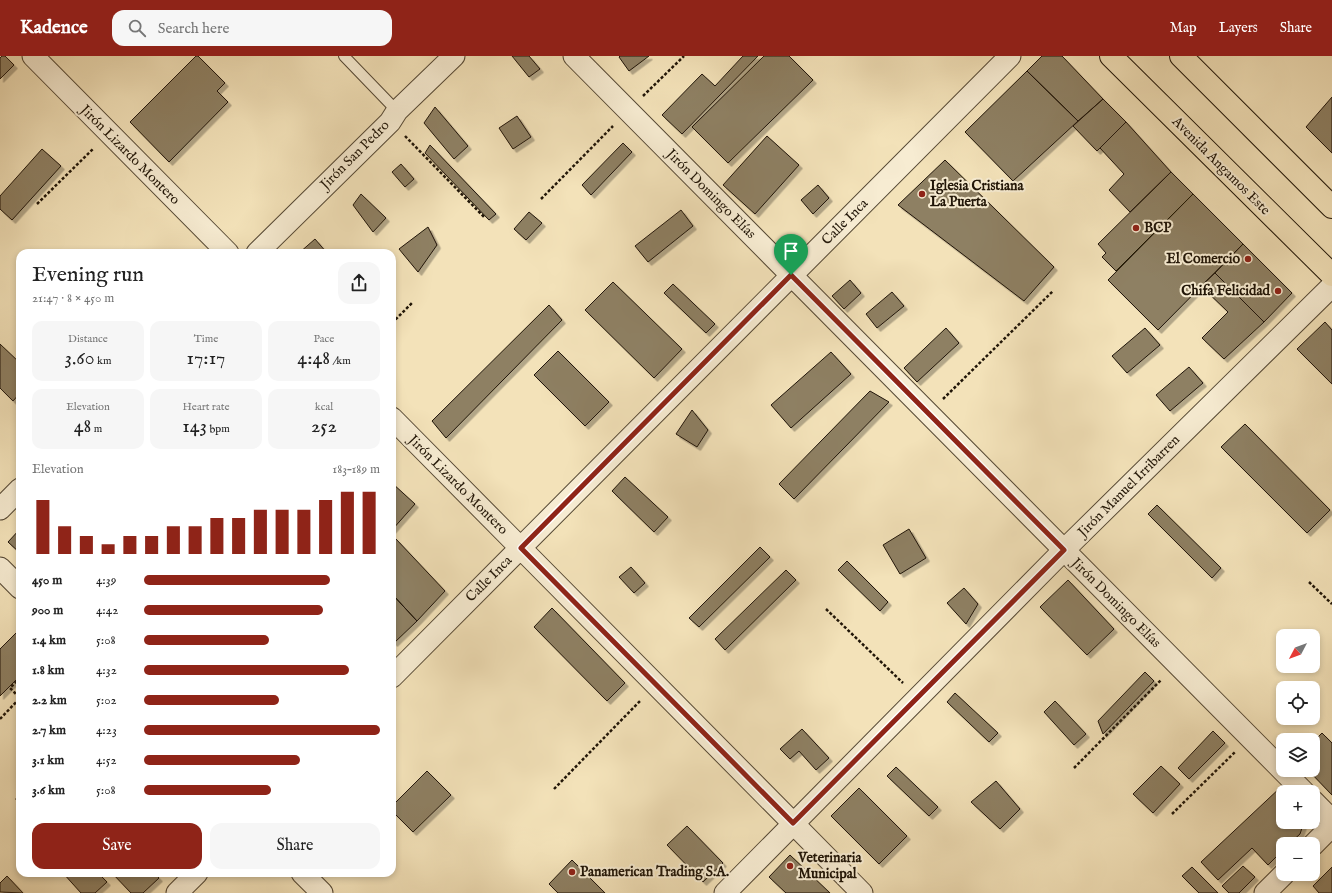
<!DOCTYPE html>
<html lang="en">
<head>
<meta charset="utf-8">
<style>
  body { margin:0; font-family:"IM FELL English",serif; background:#f6f6f6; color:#222; height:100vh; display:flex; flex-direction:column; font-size:15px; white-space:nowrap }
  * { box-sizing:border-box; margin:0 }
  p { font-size:13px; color:#767676 }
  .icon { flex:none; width:22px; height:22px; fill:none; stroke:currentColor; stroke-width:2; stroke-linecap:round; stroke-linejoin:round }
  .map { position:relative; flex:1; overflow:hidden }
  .drawer { position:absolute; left:16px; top:193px; width:380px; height:628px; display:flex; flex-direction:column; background:#fff; border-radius:12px; box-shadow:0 2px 6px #0003 }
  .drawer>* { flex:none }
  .needle { width:26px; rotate:229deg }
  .controls { position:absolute; left:1276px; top:573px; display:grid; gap:8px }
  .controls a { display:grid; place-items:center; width:44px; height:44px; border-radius:8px; background:#fff; box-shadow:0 2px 6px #0003; font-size:20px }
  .pin { position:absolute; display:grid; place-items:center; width:34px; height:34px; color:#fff; margin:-41px -17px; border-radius:50% 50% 50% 0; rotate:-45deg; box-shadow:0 0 4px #0007 }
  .pin .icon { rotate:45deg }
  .round { display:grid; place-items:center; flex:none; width:42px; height:42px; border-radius:12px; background:#f6f6f6 }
  .overview { display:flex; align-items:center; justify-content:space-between; height:68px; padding:0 16px }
  h1 { font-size:22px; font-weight:600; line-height:30px }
  .stats { display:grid; grid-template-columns:repeat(3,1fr); gap:6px; height:68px; padding:4px 16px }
  .stats div { display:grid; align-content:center; border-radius:10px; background:#f6f6f6; text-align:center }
  .stats b { font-size:20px; font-weight:600 }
  .stats small { font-size:11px; font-weight:400 }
  .stats p { font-size:11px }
  .chart { height:112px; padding:8px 16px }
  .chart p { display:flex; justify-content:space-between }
  .chart svg { width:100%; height:72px; margin-top:4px; stroke:#8f2418; stroke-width:6 }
  .primary-button { display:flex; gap:8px; margin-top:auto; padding:8px 16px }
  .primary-button a { flex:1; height:46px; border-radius:12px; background:#8f2418; color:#fff; font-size:16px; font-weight:600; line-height:46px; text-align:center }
  .primary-button a+a { background:#f6f6f6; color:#222 }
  ul { padding:0 16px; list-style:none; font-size:13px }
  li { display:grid; grid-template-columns:64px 48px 1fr; align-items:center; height:30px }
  li i { height:10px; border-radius:5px; background:#8f2418 }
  header { display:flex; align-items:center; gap:24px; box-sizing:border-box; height:56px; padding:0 20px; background:#8f2418; color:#fff }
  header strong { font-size:19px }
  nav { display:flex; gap:22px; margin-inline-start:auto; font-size:14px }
  .search { width:280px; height:36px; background:#f6f6f6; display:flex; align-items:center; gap:10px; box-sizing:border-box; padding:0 14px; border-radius:12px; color:#767676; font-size:15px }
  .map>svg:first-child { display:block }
</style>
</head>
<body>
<header>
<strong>Kadence</strong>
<div class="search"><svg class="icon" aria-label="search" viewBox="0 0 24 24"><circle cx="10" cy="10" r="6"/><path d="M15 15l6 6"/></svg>Search here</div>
<nav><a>Map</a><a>Layers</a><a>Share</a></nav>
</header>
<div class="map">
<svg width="1332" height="837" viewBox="0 0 1332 837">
  <defs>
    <filter id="shadow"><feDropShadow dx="3.5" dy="3.5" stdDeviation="0" flood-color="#0004"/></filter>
  </defs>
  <rect width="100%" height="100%" fill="#f3e2b9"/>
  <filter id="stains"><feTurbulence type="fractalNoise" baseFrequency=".005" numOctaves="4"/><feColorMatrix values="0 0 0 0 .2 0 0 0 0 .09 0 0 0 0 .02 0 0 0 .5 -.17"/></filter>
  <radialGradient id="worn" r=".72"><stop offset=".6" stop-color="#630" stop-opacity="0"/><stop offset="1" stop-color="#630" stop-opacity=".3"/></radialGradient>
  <path fill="#8e8064" stroke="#201507" filter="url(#shadow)" d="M2 0H5L14 9 0 23V2Z
    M196 0H198L225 27 217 35 228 46 169 106 130 66Z
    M512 0H529L540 13 529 21Z
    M620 0H649L629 15 619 1Z
    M743 0H758L682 78 662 59 702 18 715 30Z
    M764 0H789L813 24 728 107 692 71Z
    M1042 0H1062L1103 43 1078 65 1027 15Z
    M1027 15 1078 65 1013 125 965 76Z
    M1332 41V97L1306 71Z
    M1103 43 1126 66 1097 95 1073 70Z
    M435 51 468 90 454 103 424 67Z
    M517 60 531 81 513 93 499 72Z
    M1126 66 1171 116 1130 156 1109 134 1124 118 1100 92Z
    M767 80 799 109 755 158 723 129Z
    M623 87 632 96 591 139 582 129Z
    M430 89 496 158 489 164 425 97Z
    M42 93 61 110 12 164 0 153V140Z
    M945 104 1054 211 1024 245 898 149Z
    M401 108 414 123 405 131 392 116Z
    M1171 116 1193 138 1116 215 1102 201 1106 197 1098 188Z
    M818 129 829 142 813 158 801 144Z
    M361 138 386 162 373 176 353 149Z
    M1193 138 1243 188 1158 274 1108 224Z
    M681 154 693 170 648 206 635 190Z
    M529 156 542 167 526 184 514 173Z
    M428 171 437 189 418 216 399 193Z
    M315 183 327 197H299Z
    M1243 188 1292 237 1264 266 1215 217Z
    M1215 217 1264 266 1224 303 1202 282 1228 256 1201 230Z
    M850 224 861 237 844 253 832 240Z
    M613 226 682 293 654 322 585 254Z
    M673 228 715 268 706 277 664 237Z
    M892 236 904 250 877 272 866 258Z
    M549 249 562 264 446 382 432 365Z
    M1325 266 1332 274V328L1297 293Z
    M946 272 959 287 917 326 904 312Z
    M1145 272 1160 289 1127 317 1112 300Z
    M0 288 20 307V337L13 345 0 332Z
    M558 295 609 346 585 370 534 319Z
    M831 296 851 318 791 372 771 349Z
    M1189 311 1203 327 1170 355 1156 339Z
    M870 335 889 346 794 443 779 428Z
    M692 354 708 374 697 391 676 378Z
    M1245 368 1330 454 1307 477 1221 391Z
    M625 421 668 461 654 476 612 435Z
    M392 427 415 448 392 474Z
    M1157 449 1221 512 1212 522 1148 458Z
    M20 473V497L8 486Z
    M909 473 926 502 900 518 883 489Z
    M396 483 445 535 417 565 392 538V487Z
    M760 491 770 501 699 571 689 562Z
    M847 505 888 546 880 555 838 514Z
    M631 511 645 527 634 537 619 521Z
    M786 514 796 524 725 594 715 583Z
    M1068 524 1114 573 1087 599 1040 551Z
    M964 532 978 548 966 568 947 547Z
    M392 538 417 565 394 587 392 585Z
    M552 552 625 627 607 645 534 571Z
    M20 573V620L0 640V593Z
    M1145 616 1154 625 1103 678 1098 665Z
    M955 637 998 677 989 686 947 646Z
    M1055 645 1086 678 1074 689 1044 656Z
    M802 673 829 702 816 714 799 695 790 703 780 693Z
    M1213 675 1225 687 1189 723 1178 712Z
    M1322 677 1332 687V739L1308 714H1313V686Z
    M1161 710 1180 728 1153 757 1133 738Z
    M896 711 938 751 929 760 887 720Z
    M427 715 451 739 413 776 392 755V750Z
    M996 725 1020 753 1000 773 971 746Z
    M1282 730 1287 736H1283V766H1304L1300 778 1289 788H1283V794L1268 809 1252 792 1218 824 1201 806Z
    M859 732 907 780 879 808 831 760Z
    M687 770 723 807 703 826 667 789Z
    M790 799 830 837H786L769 821Z
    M572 804 605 837H558L549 828Z
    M1243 810 1255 821 1239 837H1229L1222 830Z
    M1192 811 1218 837H1199L1182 820Z
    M1332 811V837H1319L1313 830Z
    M63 817H98L107 826 95 837H81Z
    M112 817H154L159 822 143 837H131Z
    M7 820 23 837 0 836V827Z"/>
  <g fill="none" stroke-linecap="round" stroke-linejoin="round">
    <g stroke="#554834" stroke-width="12">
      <path id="lane" d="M344 0 397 55"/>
    </g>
    <g stroke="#554834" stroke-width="23">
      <path id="street" d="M33 0 228 197
        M574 0 1304 736
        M257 197 390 66 397 55 454 0
        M392 362 862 837
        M0 453 20 433
        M0 512 20 532
        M392 621 1010 0
        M1313 745 1332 764
        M1313 789 1332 770
        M302 817 322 837
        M177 837 197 817
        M725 837 1064 494 1332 230
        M1265 837 1284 818"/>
    </g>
    <g stroke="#201507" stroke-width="24">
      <path id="primary" d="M1111 0 1332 219
        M1181 0 1332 151"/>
    </g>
    <path stroke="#201507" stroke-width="2.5" stroke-dasharray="3 2" stroke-linecap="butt" d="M643 40 684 0
      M405 80 485 162
      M541 143 613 70
      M37 148 94 92
      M392 267 412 247
      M943 343 1053 235
      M1309 526 1332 548
      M826 553 903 627
      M0 663 20 642 10 632 20 622
      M1074 712 1161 624
      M554 733 640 645
      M16 744 20 740
      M1172 758 1235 696"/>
    <use href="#lane" stroke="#f7ecd2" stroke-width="10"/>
    <use href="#street" stroke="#f7ecd2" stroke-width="21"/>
    <use href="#primary" stroke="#f3e2b9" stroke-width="22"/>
  </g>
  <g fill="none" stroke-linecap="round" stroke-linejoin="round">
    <g stroke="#fff" stroke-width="8">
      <path id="route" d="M791 219 1064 494 793 767 521 492Z"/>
    </g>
    <use href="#route" stroke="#8f2418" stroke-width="5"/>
  </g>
  <g fill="#8f2418" stroke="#f7ecd2" stroke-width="1.5">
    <circle cx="922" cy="138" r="4"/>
    <circle cx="1136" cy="172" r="4"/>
    <circle cx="1248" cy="203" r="4"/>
    <circle cx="1278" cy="235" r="4"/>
    <circle cx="790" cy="810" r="4"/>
    <circle cx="572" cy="816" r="4"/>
  </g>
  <g text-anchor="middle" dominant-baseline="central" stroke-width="4" stroke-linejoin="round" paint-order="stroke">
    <g font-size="14" fill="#201507" stroke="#f7ecd2">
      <text transform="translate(130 99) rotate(45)">Jirón Lizardo Montero</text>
      <text transform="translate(355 99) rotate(-45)">Jirón San Pedro</text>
      <text transform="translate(1221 110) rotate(45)">Avenida Angamos Este</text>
      <text transform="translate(711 138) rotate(45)">Jirón Domingo Elías</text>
      <text transform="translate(845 166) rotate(-45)">Calle Inca</text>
      <text transform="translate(458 429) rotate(45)">Jirón Lizardo Montero</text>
      <text transform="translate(1129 430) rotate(-45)">Jirón Manuel Irribarren</text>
      <text transform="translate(489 523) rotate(-45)">Calle Inca</text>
      <text transform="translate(1116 547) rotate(45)">Jirón Domingo Elías</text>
    </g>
    <g font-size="14" font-weight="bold" fill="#201507" stroke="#f7ecd2" text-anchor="start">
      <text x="930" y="130">Iglesia Cristiana<tspan x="930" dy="16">La Puerta</tspan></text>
      <text x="1144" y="172">BCP</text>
      <text x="1240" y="203" text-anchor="end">El Comercio</text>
      <text x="1270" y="235" text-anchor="end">Chifa Felicidad</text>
      <text x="798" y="802">Veterinaria<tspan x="798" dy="16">Municipal</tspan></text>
      <text x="580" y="816">Panamerican Trading S.A.</text>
    </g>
  </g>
  <rect width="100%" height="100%" filter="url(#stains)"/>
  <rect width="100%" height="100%" fill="url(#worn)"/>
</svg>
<div class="controls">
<a><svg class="needle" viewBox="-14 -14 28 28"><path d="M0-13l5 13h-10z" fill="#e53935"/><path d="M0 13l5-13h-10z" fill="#767676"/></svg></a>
<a><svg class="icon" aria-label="locate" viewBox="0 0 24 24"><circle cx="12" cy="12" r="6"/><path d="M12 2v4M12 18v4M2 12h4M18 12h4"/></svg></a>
<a><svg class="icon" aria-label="layers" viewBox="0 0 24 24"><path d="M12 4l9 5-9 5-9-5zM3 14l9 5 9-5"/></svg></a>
<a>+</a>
<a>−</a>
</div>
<div class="pin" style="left:791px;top:219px;background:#1e9e55"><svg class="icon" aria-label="arrive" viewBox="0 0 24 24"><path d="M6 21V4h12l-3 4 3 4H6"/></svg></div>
<section class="drawer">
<div class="overview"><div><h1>Evening run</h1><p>21:47 · 8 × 450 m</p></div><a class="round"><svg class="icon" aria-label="share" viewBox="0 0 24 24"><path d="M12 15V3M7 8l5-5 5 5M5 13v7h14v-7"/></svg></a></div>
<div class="stats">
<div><p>Distance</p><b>3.60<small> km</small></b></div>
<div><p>Time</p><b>17:17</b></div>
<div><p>Pace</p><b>4:48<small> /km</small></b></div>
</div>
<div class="stats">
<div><p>Elevation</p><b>48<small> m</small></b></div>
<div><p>Heart rate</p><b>143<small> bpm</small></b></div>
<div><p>kcal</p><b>252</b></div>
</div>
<div class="chart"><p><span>Elevation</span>183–189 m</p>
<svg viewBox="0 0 160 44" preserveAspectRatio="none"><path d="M5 44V11M15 44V27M25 44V33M35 44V38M45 44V33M55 44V33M65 44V27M75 44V27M85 44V22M95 44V22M105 44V17M115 44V17M125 44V17M135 44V11M145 44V6M155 44V6"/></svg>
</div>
<ul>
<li><b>450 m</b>4:39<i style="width:79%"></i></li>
<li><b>900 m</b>4:42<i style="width:76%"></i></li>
<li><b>1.4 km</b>5:08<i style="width:53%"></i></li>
<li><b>1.8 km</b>4:32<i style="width:87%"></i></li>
<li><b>2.2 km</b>5:02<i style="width:57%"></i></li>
<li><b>2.7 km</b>4:23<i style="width:100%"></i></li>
<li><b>3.1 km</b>4:52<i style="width:66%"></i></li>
<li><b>3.6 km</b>5:08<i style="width:54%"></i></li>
</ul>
<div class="primary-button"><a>Save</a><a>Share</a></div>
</section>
</div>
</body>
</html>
